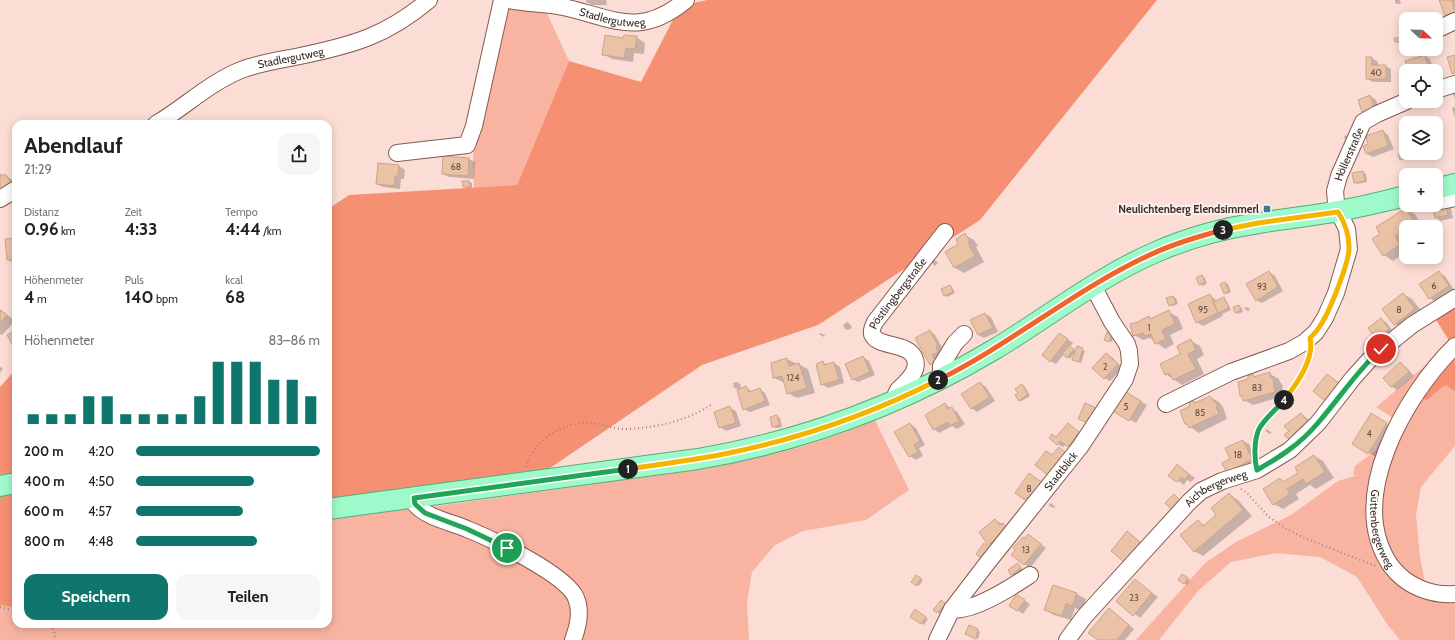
<!DOCTYPE html>
<html lang="de">
<head>
<meta charset="utf-8">
<style>
  body { margin:0; font-family:Cabin,sans-serif; background:#f6f6f6; color:#202124; height:100vh; display:flex; flex-direction:column; font-size:15px; white-space:nowrap }
  * { box-sizing:border-box; margin:0 }
  p { font-size:13px; color:#757577 }
  .icon { flex:none; width:22px; height:22px; fill:none; stroke:currentColor; stroke-width:2; stroke-linecap:round; stroke-linejoin:round }
  .map { position:relative; flex:1; overflow:hidden }
  .side { position:absolute; left:12px; top:120px; width:320px; height:508px; display:flex; flex-direction:column; background:#fff; border-radius:12px; box-shadow:0 2px 10px #0003 }
  .side>* { flex:none }
  .needle { width:26px; rotate:112deg }
  .controls { position:absolute; left:1399px; top:12px; display:grid; gap:8px }
  .controls a { display:grid; place-items:center; width:44px; height:44px; border-radius:8px; background:#fff; box-shadow:0 2px 10px #0003; font-size:20px }
  .pin { position:absolute; display:grid; place-items:center; width:34px; height:34px; color:#fff; margin:-17px; border:2px solid #fff; border-radius:50%; box-shadow:0 1px 4px #0007 }
  .km { position:absolute; width:20px; height:20px; margin:-10px; border-radius:50%; background:#222; color:#fff; font-size:11px; line-height:20px; text-align:center }
  .round { display:grid; place-items:center; flex:none; width:42px; height:42px; border-radius:12px; background:#f6f6f6 }
  .headline { display:flex; align-items:center; justify-content:space-between; height:68px; padding:0 12px }
  h1 { font-size:22px; font-weight:700; line-height:30px }
  .stats { display:grid; grid-template-columns:repeat(3,1fr); gap:6px; height:68px; padding:4px 12px }
  .stats div { display:grid; align-content:center }
  .stats b { font-size:17px; font-weight:700 }
  .stats small { font-size:11px; font-weight:400 }
  .stats p { font-size:11px }
  .chart { height:112px; padding:8px 12px }
  .chart p { display:flex; justify-content:space-between }
  .chart svg { width:100%; height:72px; margin-top:4px; stroke:#0f766e; stroke-width:6 }
  .primary-button { display:flex; gap:8px; margin-top:auto; padding:8px 12px }
  .primary-button a { flex:1; height:46px; border-radius:12px; background:#0f766e; color:#fff; font-size:16px; font-weight:700; line-height:46px; text-align:center }
  .primary-button a+a { background:#f6f6f6; color:#202124 }
  ul { padding:0 12px; list-style:none; font-size:13px }
  li { display:grid; grid-template-columns:64px 48px 1fr; align-items:center; height:30px }
  li i { height:10px; border-radius:5px; background:#0f766e }
  .map>svg:first-child { display:block }
</style>
</head>
<body>
<div class="map">
<svg width="1455" height="640" viewBox="0 0 1455 640">
  <rect width="100%" height="100%" fill="#fbddd5"/>
  <path fill="#f8b4a1" d="M507 4 545 9 569 61 517 185 474 188 473 144Z
    M1451 344 1422 392 1433 396 1446 385 1455 392V446L1421 487 1416 515 1420 557 1428 598 1455 597V640H1400L1387 624 1357 577 1320 557 1276 553 1231 562 1198 591 1159 640H1136L1205 563 1236 542 1291 515 1338 481 1358 475H1353L1355 466 1375 451 1393 418 1376 407Z
    M875 420 909 490 866 520 803 531 775 545 752 572 747 603 749 640H578L580 597 430 507C494 498 558 489 622 480 709 469 794 456 875 420Z
    M403 506 435 522 461 531 549 577 573 600 569 640H0V605L16 608V624H328V515Z"/>
  <path fill="#f69073" d="M707 0H1157L980 220 818 325 702 365 547 470 328 500V209L349 195 517 185 569 61 641 82 680 6Z
    M1455 298V350L1433 315Z
    M1455 353V392L1446 385 1427 400 1424 399 1422 397Z
    M16 369V608L0 605V387Z"/>
  <path fill="#0003" d="M586 0H606L607 5H592L586 2Z
    M1395 0H1400L1401 4H1397L1395 3Z
    M1440 0H1455V17L1451 19 1445 15Z
    M636 37 645 43 644 54 634 53 633 62 612 59 603 54 624 39Z
    M1404 38 1406 39V42L1398 43 1396 42Z
    M1425 56 1430 59 1434 71H1410Z
    M1372 58 1378 62V66H1385L1391 69V82H1373L1367 79Z
    M1455 90V98L1451 91Z
    M1370 96 1376 100 1380 111 1368 115 1363 111Z
    M1455 107V118L1452 108Z
    M1425 118 1431 123H1410Z
    M1383 131 1388 135 1394 149 1373 157 1367 154 1370 144Z
    M1348 135 1350 136 1348 141 1345 139 1344 136Z
    M1406 153 1409 154 1410 158 1404 160 1401 159Z
    M444 157 469 159 475 162 474 179 449 177 443 174Z
    M379 164 399 166 405 170 404 179H401L400 189 383 187 377 184Z
    M1363 172 1366 174 1367 182 1357 184 1355 182Z
    M0 173 3 176 5 175 16 182 0 195Z
    M469 182 472 183V188H466L464 187Z
    M1445 204 1451 208 1453 218 1441 221 1436 218Z
    M1406 209 1415 214 1423 227H1406V240L1404 241 1406 245V252L1393 261 1384 255 1381 235Z
    M965 235 974 240 978 246 976 247 984 262 964 273 955 268 947 253 960 245Z
    M16 239V263H14L8 260Z
    M933 258 938 263 935 266 930 261Z
    M1269 272 1275 276 1283 291 1262 303 1256 300Z
    M1439 273 1445 276 1454 290 1436 302 1430 298Z
    M1202 276 1205 278 1207 284 1202 286 1200 284Z
    M1225 283 1228 284 1231 292 1227 294 1224 293Z
    M949 286 952 287 955 293 947 297 945 295Z
    M1403 294 1412 299 1424 314 1404 330 1395 324 1383 309Z
    M1209 295 1215 299 1217 302 1224 298 1226 300 1231 310 1222 314 1223 316 1203 326 1197 322Z
    M1173 297 1176 298 1178 304 1173 306 1170 305Z
    M1239 306 1241 307 1243 312 1238 314 1236 312Z
    M1246 307 1249 308 1250 310 1248 311 1246 310 1244 308Z
    M0 309 15 321 2 335 0 334Z
    M1169 312 1178 317 1183 329 1170 335 1174 344 1165 349 1150 338 1143 340 1134 335 1149 317 1152 319Z
    M985 314 991 317 998 332 984 338 978 335Z
    M1381 319 1387 323 1394 333 1382 341 1376 338Z
    M847 322 850 324 852 328 848 330 845 329 843 325Z
    M930 331 935 335 943 349 936 367 930 364Z
    M820 333 825 335 824 337 819 334Z
    M1108 333 1114 336 1112 342 1108 341Z
    M1060 334 1073 343 1070 347 1076 351 1077 347 1085 351 1081 363 1073 360 1075 352 1070 359 1064 354 1056 364 1050 361Z
    M1191 341 1200 346 1204 355 1197 359 1204 374 1182 385 1166 374Z
    M1106 354 1112 357 1123 368 1110 381 1104 378Z
    M863 357 869 361 875 375 858 382 852 379Z
    M787 359 808 369 815 393 797 398 788 393 785 383 774 378Z
    M823 362 828 365 834 363 840 367 844 383 828 388 822 384Z
    M1400 363 1406 367 1414 376 1397 390 1391 386Z
    M0 367 3 368 0 373Z
    M1270 374 1279 379 1280 382 1282 384 1284 396 1253 405 1244 400 1243 397 1241 396 1250 379 1253 375 1257 377Z
    M737 382 740 384 741 389 746 387 752 392 759 389 765 393 770 405 750 412 744 409 738 389 734 388 733 383Z
    M980 383 986 387 995 401 977 412 971 408Z
    M1022 385 1025 387 1030 396 1022 401 1019 400Z
    M1123 391 1147 405 1136 423 1113 410Z
    M1210 397 1219 402 1223 407 1227 419 1199 433 1186 424 1194 402 1197 403Z
    M945 404 957 412 965 424 957 429 952 426 939 433 934 429Z
    M730 408 736 411 741 426 726 431 720 427Z
    M1371 414 1395 429 1378 458 1353 444Z
    M1301 415 1307 418 1315 427 1290 431Z
    M777 416 780 418 782 427 776 428 773 427Z
    M910 424 916 428 925 445 919 448 923 456 916 460 910 456Z
    M1068 424 1085 436 1074 450 1066 444 1063 447 1057 444V438Z
    M1267 429 1272 433 1270 434 1265 431Z
    M1243 441 1249 444 1257 462 1233 475 1231 460Z
    M1314 456 1323 461 1334 478 1316 489 1310 485 1296 494 1299 499 1283 509 1274 504 1280 480 1285 482 1300 473Z
    M1177 465 1195 478 1191 482 1187 480 1184 485 1170 475Z
    M1229 494 1238 500 1252 516 1203 556 1194 551 1198 521 1205 526 1218 515Z
    M1050 503 1055 506 1054 508 1049 506Z
    M995 520 1009 528 995 547 989 544Z
    M1127 532 1146 546 1132 566Z
    M1029 535 1046 548 1030 568 1013 555Z
    M1018 565 1023 570 1014 576 1011 574Z
    M917 576 923 580 919 586 912 582Z
    M1185 576 1190 580 1187 585 1184 583Z
    M1135 580 1158 597 1140 618 1118 601Z
    M1077 594 1086 599 1082 611 1075 608 1071 620 1054 615 1045 609Z
    M1022 599 1030 604 1023 614 1010 605Z
    M941 601 948 606 940 614 934 609Z
    M1109 609 1134 629 1125 640H1099Z
    M915 611 928 619 924 625 911 617Z
    M977 630 980 632 978 639 969 635Z"/>
  <path fill="#eac2a6" stroke="#cba58a" d="M1439 0H1452L1455 12 1445 16Z
    M605 35 623 38 624 35 637 36 635 49 626 48 624 58 602 55Z
    M1405 37V41L1395 42 1394 38Z
    M1425 55 1429 69 1424 71H1409L1405 61Z
    M1455 55V73L1452 74 1447 57Z
    M1366 57H1372V65H1386V79H1366Z
    M1370 95 1374 108 1362 112 1358 100Z
    M1425 117 1427 123H1408Z
    M1383 130 1388 146 1366 154 1363 146 1368 144 1366 136Z
    M1406 151 1408 156 1400 160 1398 154Z
    M443 156 469 158 468 176 442 174Z
    M378 163 399 165 398 176H395L394 186 376 184Z
    M1363 171 1365 181 1354 183 1352 173Z
    M5 174 12 183 0 192V177Z
    M462 181H469L470 187H463Z
    M1445 203 1448 215 1435 218 1432 206Z
    M1406 208 1418 227H1406V232L1405 230 1395 236 1400 245 1383 256 1372 239 1380 234 1376 227Z
    M965 233 970 241 968 242 975 256 954 268 945 252 958 244 956 239Z
    M16 238V260H7L5 239Z
    M1269 271 1278 287 1256 301 1246 284Z
    M1439 271 1449 286 1429 299 1419 284Z
    M1202 275 1205 282 1199 285 1196 278Z
    M1225 282 1229 291 1224 294 1220 284Z
    M950 285 953 292 944 296 941 289Z
    M1403 293 1415 309 1394 325 1382 309Z
    M1210 294 1218 313 1196 323 1188 304Z
    M1173 296 1176 303 1169 306 1166 298Z
    M1224 297 1229 308 1218 313 1213 302Z
    M1239 305 1241 310 1235 313 1233 307Z
    M0 310 7 315 0 323Z
    M1169 310 1175 324 1162 330 1166 339 1155 344 1151 334 1144 336 1143 333 1133 336 1130 324 1139 322V321L1149 316 1150 319Z
    M985 313 993 328 978 335 970 320Z
    M1381 318 1389 329 1376 339 1368 328Z
    M16 330V351L7 335Z
    M930 330 938 346 936 347 938 352 932 355 935 361 930 365 915 338Z
    M1107 332 1112 334 1109 342 1104 340Z
    M1059 333 1068 339 1050 362 1042 355Z
    M1374 338 1378 344 1369 351 1364 345Z
    M1191 339 1196 350 1188 354 1196 369 1173 380 1169 373 1165 375 1160 364 1180 354 1177 346Z
    M1069 346 1074 349 1067 358 1062 354Z
    M1077 346 1083 348 1079 362 1072 360Z
    M1106 353 1118 364 1104 379 1092 368Z
    M863 356 870 372 852 380 845 364Z
    M787 358 789 366 799 363 807 388 787 394 782 376 773 378 771 363Z
    M823 361 824 365 834 362 839 380 821 385 816 364Z
    M1400 362 1409 372 1391 387 1383 378Z
    M1270 372 1271 378H1273L1275 392 1243 401 1242 396H1240L1238 382 1248 379V376L1253 374 1254 377Z
    M1327 374 1340 384 1325 401 1313 391Z
    M980 382 990 397 971 409 961 394Z
    M1022 384 1028 394 1019 401 1015 395 1018 393 1015 389Z
    M746 386 749 392 760 388 765 401 743 410 737 390Z
    M1123 390 1141 401 1129 421 1111 410Z
    M1210 396 1218 406 1216 407 1219 414 1189 428 1187 424H1185L1180 411 1190 406 1189 403 1194 401 1195 403Z
    M945 403 948 409 952 407 959 421 950 426 948 422 933 430 925 415Z
    M1085 403 1099 409 1088 423 1078 419Z
    M730 406 736 423 719 428 714 412Z
    M1301 413 1310 424 1290 439 1286 437 1284 435 1289 431 1284 426Z
    M1371 413 1387 423 1368 454 1352 444Z
    M777 415 780 425 772 427 770 417Z
    M910 423 920 441 914 445 918 452 909 457 894 432Z
    M1068 423 1079 432 1068 447 1060 441 1057 445 1049 438 1052 434 1056 437Z
    M1243 440 1252 459 1227 473 1222 463 1230 459 1225 448Z
    M1059 447 1067 454 1049 476 1035 465 1046 451 1052 455Z
    M1314 455 1325 472 1306 484 1303 479 1287 489 1290 494 1273 505 1263 489 1280 478 1283 482 1298 473 1295 467Z
    M1177 464 1189 474 1185 480 1181 477 1177 482 1168 476Z
    M1029 473 1043 483 1031 500 1027 497 1025 500 1015 493Z
    M1229 493 1243 510 1194 552 1180 535 1198 520 1203 526 1216 515 1211 508Z
    M1174 494 1181 501 1172 510 1165 503Z
    M995 519 1000 525 1003 523 1009 531 1003 533 988 545 979 532Z
    M1127 531 1140 542 1134 550 1136 551 1125 563 1111 551Z
    M1028 534 1041 544 1024 565 1011 555 1015 550 1013 548 1023 537 1025 538Z
    M984 543 992 550 984 560 976 554Z
    M1018 563 1021 568 1011 575 1008 570Z
    M1182 574 1188 578 1184 584 1178 580Z
    M916 575 921 578 916 586 911 582Z
    M1135 579 1152 593 1133 616 1116 601Z
    M1053 585 1077 593 1072 606 1066 604 1062 616 1044 610Z
    M1016 594 1025 600 1017 611 1009 606Z
    M941 600 946 604 937 613 933 610Z
    M1109 608 1129 625 1117 640H1098L1088 633Z
    M915 609 926 617 921 624 910 617Z
    M969 625 978 629 976 639 965 634Z"/>
  <g fill="none" stroke-linecap="round" stroke-linejoin="round">
    <g stroke="#855b4f" stroke-width="18">
      <g id="minor">
        <path id="s1" d="M509 0C527 4 546 3 563 7 614 18 639 39 686 0"/>
        <path d="M1436 30 1455 21"/>
        <path d="M1436 90 1455 84"/>
        <path id="s2" d="M156 124C185 107 209 83 241 70 259 63 280 60 300 56 353 45 386 36 429 0"/>
        <path d="M397 153 467 145 474 126 502 0"/>
        <path d="M0 199 16 189"/>
        <path d="M1436 202 1455 198"/>
        <path id="s3" d="M1455 346C1406 394 1344 499 1391 566 1406 586 1431 596 1455 594"/>
        <path d="M941 379V366L955 343 964 334"/>
        <path id="s4" d="M898 400 896 394 898 390C906 382 921 370 914 357 907 342 877 348 872 334 871 330 873 326 875 322L945 232"/>
        <path id="s5" d="M1166 404 1231 372 1289 351 1305 342 1316 332 1325 318 1336 293 1349 249 1347 229 1338 211 1336 202 1335 191 1339 176 1363 122 1377 114 1407 101"/>
        <path d="M414 498 415 504C427 518 451 522 467 529 492 539 567 575 576 598 582 612 578 627 573 640"/>
        <path d="M952 609C973 613 1013 586 1030 575"/>
        <path id="s6" d="M937 640 952 609 988 562 1080 447 1125 379 1130 364 1129 351 1127 344 1112 322 1093 286"/>
        <path id="s7" d="M1067 640 1084 617 1189 502 1201 491 1222 481 1257 470 1290 450 1318 423 1353 378 1371 358 1412 325 1455 298"/>
      </g>
    </g>
    <g stroke="#52af78" stroke-width="22">
      <path id="major" d="M1436 189 1455 184
        M0 486 16 483
        M328 509 698 459C803 441 903 404 995 349 1048 317 1098 277 1156 252 1188 238 1224 228 1259 223 1282 219 1305 217 1327 213 1354 209 1380 202 1406 196"/>
    </g>
    <path stroke="#9e857e" stroke-width="2" stroke-dasharray="1 3" stroke-linecap="butt" d="M1255 455 1259 430 1290 393 1301 374 1310 354
      M526 467C531 444 558 425 582 423 598 421 612 430 627 429 659 427 683 422 711 405
      M1241 489 1247 493 1269 517 1285 528 1302 537 1376 566
      M0 607 16 611
      M46 624C54 628 55 631 55 640"/>
    <use href="#minor" stroke="#fff" stroke-width="16"/>
    <use href="#major" stroke="#9efaca" stroke-width="20"/>
  </g>
  <g fill="none" stroke-linecap="round" stroke-linejoin="round">
    <g stroke="#fff" stroke-width="8">
      <path id="split-1" d="M507 548 467 529 425 513 415 504 414 498 628 469"/>
    </g>
    <g stroke="#fff" stroke-width="8">
      <path id="split-2" d="M628 469C661 464 696 460 729 453 802 438 871 414 938 380"/>
    </g>
    <g stroke="#fff" stroke-width="8">
      <path id="split-3" d="M938 380C1013 343 1078 287 1154 253 1176 243 1200 236 1223 230"/>
    </g>
    <g stroke="#fff" stroke-width="8">
      <path id="split-4" d="M1223 230 1258 223 1338 212C1345 223 1349 234 1349 247 1350 261 1329 313 1320 326 1318 330 1314 334 1310 338 1315 359 1297 384 1284 400"/>
    </g>
    <g stroke="#fff" stroke-width="8">
      <path id="split-5" d="M1284 400C1277 409 1264 419 1259 429 1254 440 1254 459 1257 470 1280 457 1300 444 1317 424 1339 399 1356 372 1381 349"/>
    </g>
    <use href="#split-1" stroke="#22a559" stroke-width="5"/>
    <use href="#split-2" stroke="#f5b400" stroke-width="5"/>
    <use href="#split-3" stroke="#f0652b" stroke-width="5"/>
    <use href="#split-4" stroke="#f5b400" stroke-width="5"/>
    <use href="#split-5" stroke="#22a559" stroke-width="5"/>
  </g>
  <rect fill="#3a7d8d" stroke="#faf0ed" stroke-width="1.5" x="1263" y="205" width="8" height="8" rx="2"/>
  <g text-anchor="middle" dominant-baseline="central" stroke-width="4" stroke-linejoin="round" paint-order="stroke">
    <g font-size="9" fill="#685044">
      <text x="1376" y="72">40</text>
      <text x="456" y="166">68</text>
      <text x="1434" y="285">6</text>
      <text x="1262" y="286">93</text>
      <text x="1203" y="309">95</text>
      <text x="1399" y="309">8</text>
      <text x="1149" y="327">1</text>
      <text x="1105" y="366">2</text>
      <text x="793" y="377">124</text>
      <text x="1257" y="387">83</text>
      <text x="1126" y="406">5</text>
      <text x="1200" y="412">85</text>
      <text x="1369" y="433">4</text>
      <text x="1238" y="454">18</text>
      <text x="1029" y="488">8</text>
      <text x="1026" y="549">13</text>
      <text x="1134" y="597">23</text>
    </g>
    <g font-size="11" fill="#3c2a24" stroke="#faf0ed">
      <text stroke="none"><textPath href="#s1" startOffset="105">Stadlergutweg</textPath></text>
      <text stroke="none"><textPath href="#s2" startOffset="152">Stadlergutweg</textPath></text>
      <text stroke="none"><textPath href="#s5" startOffset="357">Höllerstraße</textPath></text>
      <text stroke="none"><textPath href="#s4" startOffset="149">Pöstlingbergstraße</textPath></text>
      <text stroke="none"><textPath href="#s6" startOffset="210">Stadtblick</textPath></text>
      <text stroke="none"><textPath href="#s7" startOffset="215">Aichbergerweg</textPath></text>
      <text stroke="none"><textPath href="#s3" startOffset="207">Güttenbergerweg</textPath></text>
    </g>
    <g font-size="11" font-weight="bold" fill="#3c2a24" stroke="#faf0ed" text-anchor="end">
      <text x="1259" y="209">Neulichtenberg Elendsimmerl</text>
    </g>
  </g>
</svg>
<div class="controls">
<a><svg class="needle" viewBox="-14 -14 28 28"><path d="M0-13l5 13h-10z" fill="#e53935"/><path d="M0 13l5-13h-10z" fill="#757577"/></svg></a>
<a><svg class="icon" aria-label="locate" viewBox="0 0 24 24"><circle cx="12" cy="12" r="6"/><path d="M12 2v4M12 18v4M2 12h4M18 12h4"/></svg></a>
<a><svg class="icon" aria-label="layers" viewBox="0 0 24 24"><path d="M12 4l9 5-9 5-9-5zM3 14l9 5 9-5"/></svg></a>
<a>+</a>
<a>−</a>
</div>
<div class="pin" style="left:507px;top:548px;background:#1e9e55"><svg class="icon" aria-label="arrive" viewBox="0 0 24 24"><path d="M6 21V4h12l-3 4 3 4H6"/></svg></div>
<div class="pin" style="left:1381px;top:349px;background:#d93025"><svg class="icon" aria-label="check" viewBox="0 0 24 24"><path d="M5 12l5 5 9-10"/></svg></div>
<b class="km" style="left:628px;top:469px">1</b>
<b class="km" style="left:938px;top:380px">2</b>
<b class="km" style="left:1223px;top:230px">3</b>
<b class="km" style="left:1284px;top:400px">4</b>
<section class="side">
<div class="headline"><div><h1>Abendlauf</h1><p>21:29</p></div><a class="round"><svg class="icon" aria-label="share" viewBox="0 0 24 24"><path d="M12 15V3M7 8l5-5 5 5M5 13v7h14v-7"/></svg></a></div>
<div class="stats">
<div><p>Distanz</p><b>0.96<small> km</small></b></div>
<div><p>Zeit</p><b>4:33</b></div>
<div><p>Tempo</p><b>4:44<small> /km</small></b></div>
</div>
<div class="stats">
<div><p>Höhenmeter</p><b>4<small> m</small></b></div>
<div><p>Puls</p><b>140<small> bpm</small></b></div>
<div><p>kcal</p><b>68</b></div>
</div>
<div class="chart"><p><span>Höhenmeter</span>83–86 m</p>
<svg viewBox="0 0 160 44" preserveAspectRatio="none"><path d="M5 44V38M15 44V38M25 44V38M35 44V27M45 44V27M55 44V38M65 44V38M75 44V38M85 44V38M95 44V27M105 44V6M115 44V6M125 44V6M135 44V17M145 44V17M155 44V27"/></svg>
</div>
<ul>
<li><b>200 m</b>4:20<i style="width:100%"></i></li>
<li><b>400 m</b>4:50<i style="width:64%"></i></li>
<li><b>600 m</b>4:57<i style="width:58%"></i></li>
<li><b>800 m</b>4:48<i style="width:66%"></i></li>
</ul>
<div class="primary-button"><a>Speichern</a><a>Teilen</a></div>
</section>
</div>
</body>
</html>
